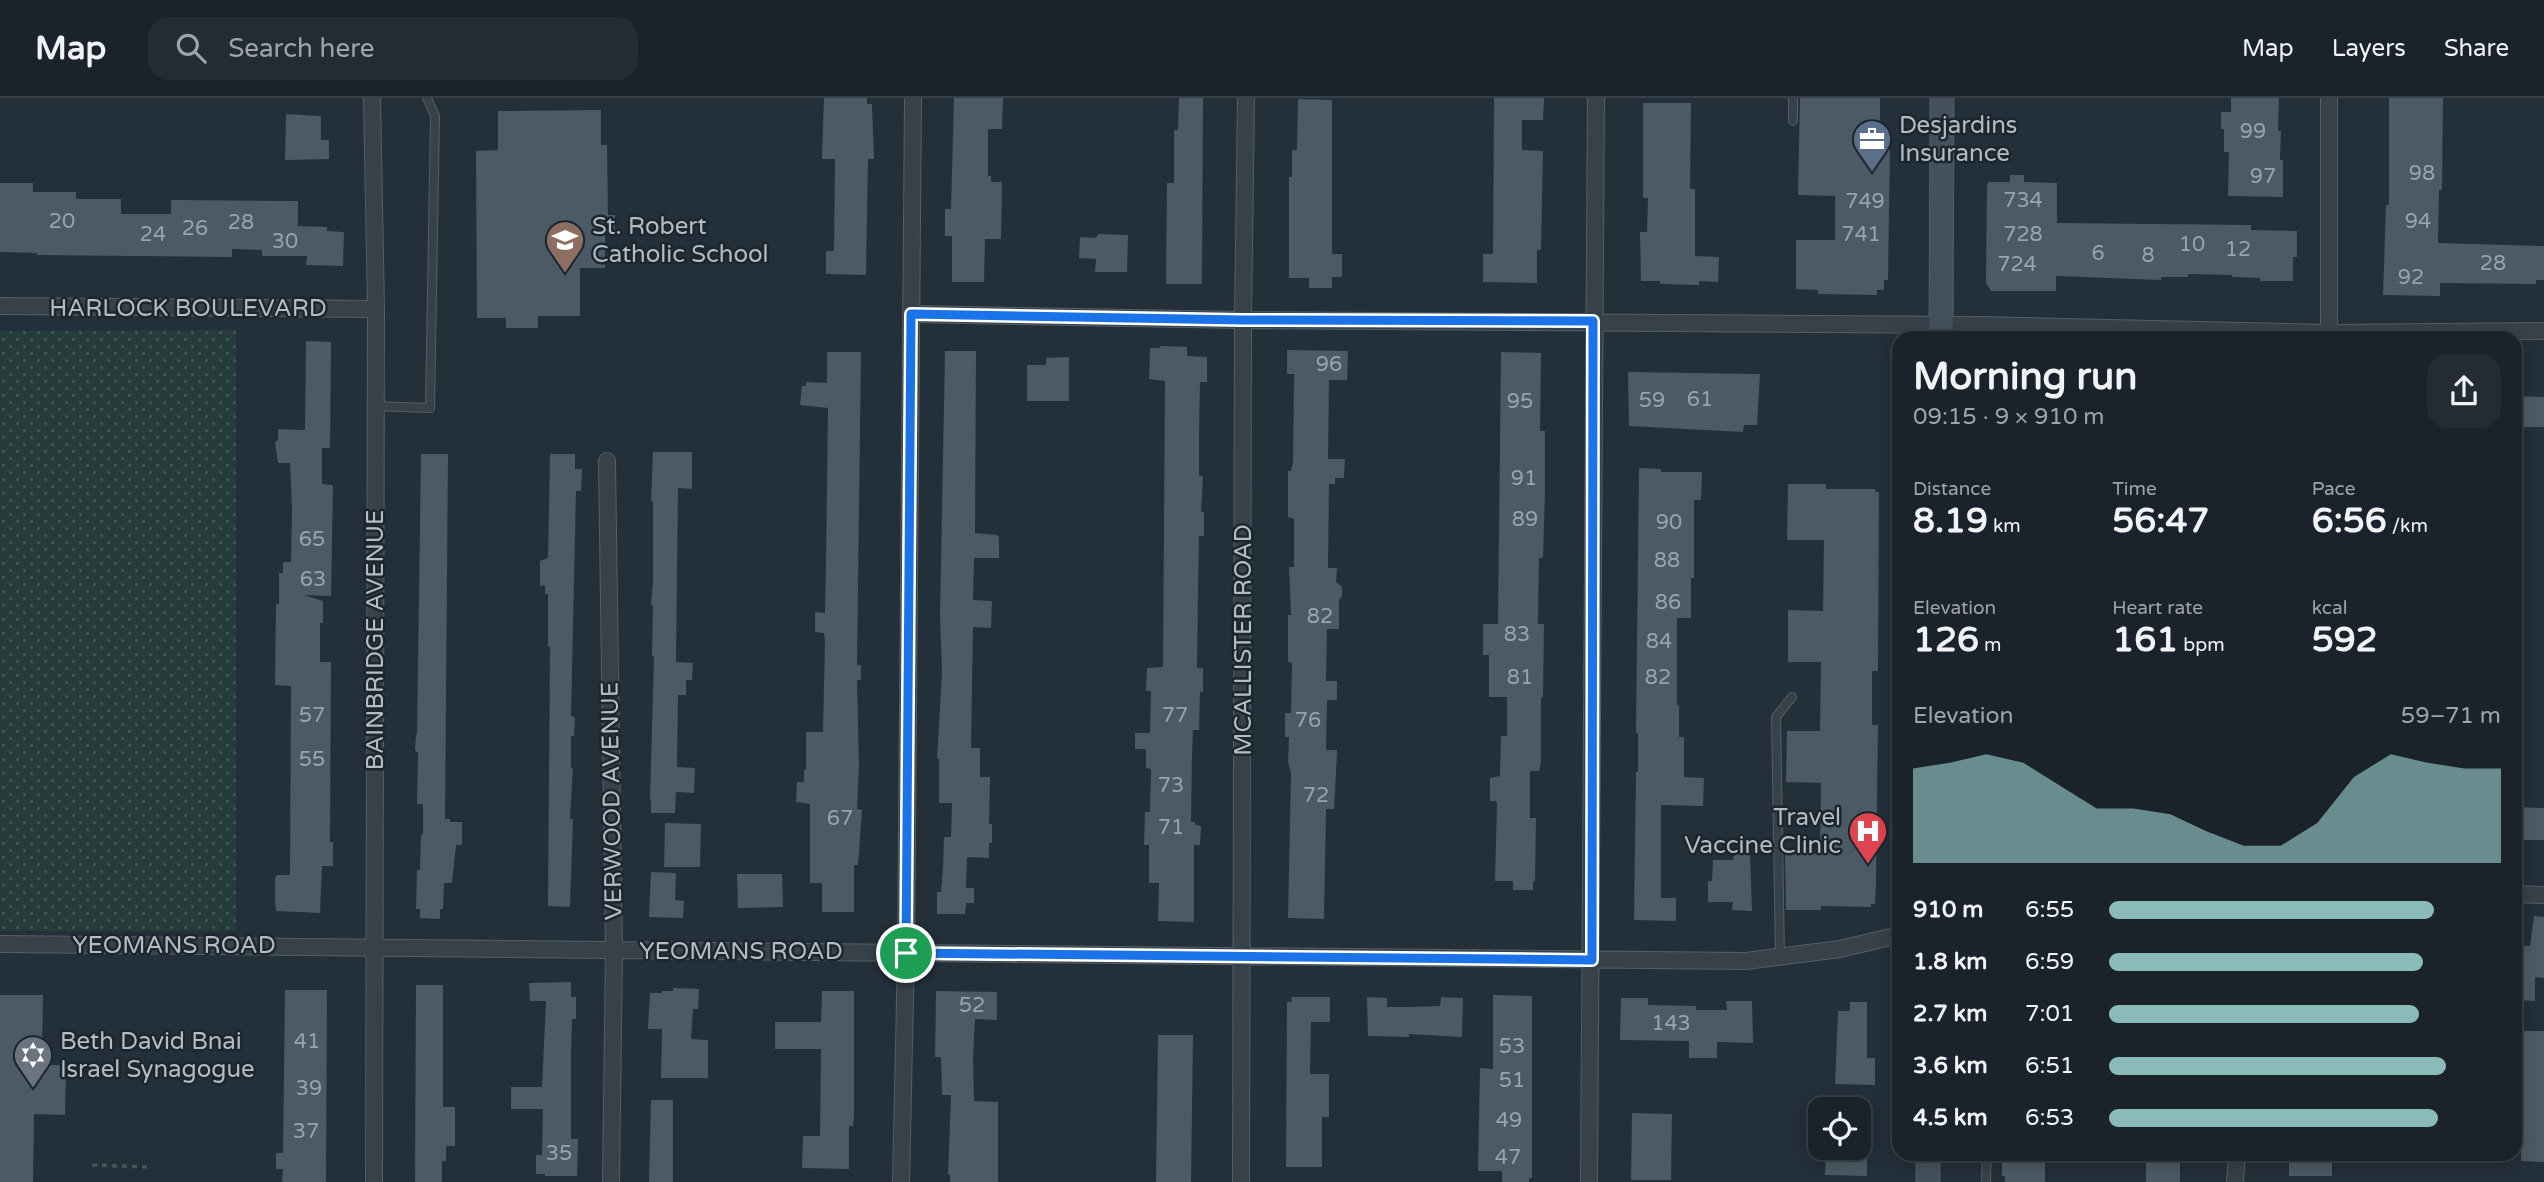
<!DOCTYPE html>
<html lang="en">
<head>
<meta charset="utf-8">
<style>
  body { margin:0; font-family:"Varela Round",sans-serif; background:#232b33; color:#f1f3f6; height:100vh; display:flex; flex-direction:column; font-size:26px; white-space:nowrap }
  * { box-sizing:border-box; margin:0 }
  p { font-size:23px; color:#9fa4a9 }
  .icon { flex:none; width:38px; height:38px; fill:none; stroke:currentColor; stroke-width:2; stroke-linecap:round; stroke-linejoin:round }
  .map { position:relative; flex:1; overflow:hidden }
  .details { position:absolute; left:1892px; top:233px; width:630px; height:830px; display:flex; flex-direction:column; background:#1a232b; border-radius:21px; box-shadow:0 4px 18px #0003,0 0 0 2px #384047 }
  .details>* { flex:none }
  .tools { position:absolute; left:1808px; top:999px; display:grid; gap:14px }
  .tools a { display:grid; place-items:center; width:63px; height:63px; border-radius:14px; background:#1a232b; box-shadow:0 4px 18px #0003,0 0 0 2px #384047; font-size:35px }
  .pin { position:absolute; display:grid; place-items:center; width:60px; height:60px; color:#fff; margin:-30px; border:4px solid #fff; border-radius:50%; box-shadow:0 2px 7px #0007 }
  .round { display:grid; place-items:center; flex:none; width:74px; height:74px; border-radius:21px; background:#232b33 }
  .head { display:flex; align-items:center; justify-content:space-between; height:119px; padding:0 21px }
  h1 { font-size:38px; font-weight:800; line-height:52px }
  .metrics { display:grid; grid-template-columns:repeat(3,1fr); gap:10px; height:119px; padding:7px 21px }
  .metrics div { display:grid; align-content:center }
  .metrics b { font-size:35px; font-weight:800 }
  .metrics small { font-size:19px; font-weight:400 }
  .metrics p { font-size:19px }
  .chart { height:196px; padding:14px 21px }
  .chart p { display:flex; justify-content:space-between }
  .chart svg { width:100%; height:126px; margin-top:7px; fill:#8bbbb9; opacity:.7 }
  ul { padding:0 21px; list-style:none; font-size:23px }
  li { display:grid; grid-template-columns:112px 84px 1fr; align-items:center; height:52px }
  li i { height:18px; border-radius:9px; background:#8bbbb9 }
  header { display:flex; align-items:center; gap:42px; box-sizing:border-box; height:98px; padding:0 35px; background:#1a232b; border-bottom:2px solid #384047 }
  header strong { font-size:33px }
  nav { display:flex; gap:38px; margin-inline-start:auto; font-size:24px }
  .search { width:490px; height:63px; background:#232b33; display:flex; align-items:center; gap:18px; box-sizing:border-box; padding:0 24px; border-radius:21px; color:#9fa4a9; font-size:26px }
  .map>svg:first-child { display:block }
</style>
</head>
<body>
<header>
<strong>Map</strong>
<div class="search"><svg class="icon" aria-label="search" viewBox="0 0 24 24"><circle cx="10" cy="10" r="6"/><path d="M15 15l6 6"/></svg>Search here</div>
<nav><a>Map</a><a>Layers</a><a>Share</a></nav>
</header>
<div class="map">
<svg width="2544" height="1084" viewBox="0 0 2544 1084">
  <defs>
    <pattern id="park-dots" width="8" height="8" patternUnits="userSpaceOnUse" patternTransform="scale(1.75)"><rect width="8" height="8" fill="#263c3b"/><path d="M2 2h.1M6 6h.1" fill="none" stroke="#435656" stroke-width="1.8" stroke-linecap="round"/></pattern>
  </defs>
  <rect width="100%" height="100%" fill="#232f39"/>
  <path fill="url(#park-dots)" d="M236 232V833H0V233Z"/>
  <path fill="#4b5a65" d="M824 0H867V6H872L874 61H868L866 177 826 176V153H834L835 61H822Z
    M954 0H1003L1002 31H988V78H991V84H1002L1001 141H985L984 184H952V138H945V111H951Z
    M1179 0H1203L1202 186H1166L1167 85H1174V32H1178Z
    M1494 0H1544L1543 22H1522V52L1543 53 1541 152H1537V185L1483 184V156H1493Z
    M1800 0H1880V37H1883V49H1890L1888 182H1884V192H1877V197L1818 196V192L1796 191V142H1835V98L1798 97Z
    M2231 0H2279L2278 33H2281L2280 62H2283V99L2228 98 2229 54H2224V31H2221V14H2231Z
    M2389 0H2443L2442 92H2439L2438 145 2544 148V182H2536V186L2440 185V198L2383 197 2386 107H2389Z
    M1298 1 1332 2V156H1342V179H1332V190H1309V180H1289V79H1292V52H1297Z
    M1643 5H1691L1690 91H1695V158L1719 159 1718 184 1699 183V187L1660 186V183H1641L1640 134H1647L1648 100H1643Z
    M601 12V47H607L608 117H615V133H605V170H580V218H538V230H506V220H477L476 53 498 52V13Z
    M286 16 321 18V42H329V61L285 62Z
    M2010 77H2024V84L2057 85V125L2251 127V132L2297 133V159H2293V183H2260V180L2232 179V177L2188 176V179H2161V182L2056 178V193H1991L1986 185 1987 88 1988 84H2010Z
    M0 85H33V94H76V101H121V116H171V102L298 103V128L327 129V133L344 134 343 168 306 167 307 158H262V152L232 151V159L37 157V155L0 154Z
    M1099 136 1128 137 1127 174H1095L1096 161 1079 160 1080 139 1095 140Z
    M306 243 331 244V253L330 350H322V386L333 387 331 498 304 497 323 503V525H320V564H331L330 744H333V768H322L320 815 276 813 275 803V780L277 777H290L291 588 275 587 276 506H279V475H283V464H291L292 411 290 365H278L275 344 278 342V331L305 332Z
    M1160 248 1187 249V258L1207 259V284H1200L1199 337V378H1203L1201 414H1204V438H1199L1198 492 1197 570H1203V594H1200L1199 632H1193L1192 657 1191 724H1195V727L1201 728 1200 747H1194V824L1158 823 1159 785H1149V747H1144L1145 714H1150L1151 671 1146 670V651H1135V635H1150L1151 593H1146L1147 570 1163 569 1165 283 1149 281 1150 250H1160Z
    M1287 252 1348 253 1347 282H1329L1328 361H1345L1344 380H1335V386H1329L1328 470H1337L1336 484 1342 489V498L1339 502V531H1327L1326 583H1337V602H1327L1326 652H1337V655L1334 711H1326L1324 821 1288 820 1291 675 1288 664 1289 639H1285V615H1291L1292 565 1288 564V517H1291L1289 469H1294V421L1288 419V373H1291L1293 364 1294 276H1287Z
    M945 253H976L975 435 997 437 999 439V460H974L973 502 992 503 991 530 973 529 971 650H980V679H990L989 726H992V745H989V760L967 759 966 790H974V805H966L965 816H937V794H941L943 770 944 739H951L952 705H939V661H937L942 575 940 517Z
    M827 254H861L857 567H861V582H857L859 669 857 711 862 712 858 767H854V814H822V785H810V706L796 704 797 684H804V672H806V634H823L825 543 824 535 815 534V514L825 515 826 464 828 310 800 307 802 288H806V284L827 285Z
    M1501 254 1541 255 1540 333H1545V396L1543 460H1539L1538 526H1544L1543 599H1541V664L1539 673H1530V720H1536L1535 783H1533V792H1513V783H1495L1497 705 1496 703H1490V680L1500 678 1501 638H1507V599H1489V557H1483V526H1498Z
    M1069 259V303H1027V267H1046V260Z
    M1628 274 1760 276 1757 327H1744L1743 334 1629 328Z
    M2515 298 2544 299V329H2515Z
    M653 354H692V391L678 390 676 564 693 565 692 582H686V597H678L677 669 695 670 694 695 676 694 675 715H651V703L650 702 654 558H652L653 507H651L653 485V403H651Z
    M421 356H448L445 721H450V724H462V747H456L452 785H444L443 811H440V821L420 820V811H416L417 772H420L421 737H423V706H417L418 655 415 652 416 637H417Z
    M550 356H575V371H582L581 393H576L571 618 575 619 574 638H571V670H573L570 721H573L570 809 548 808 550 549H548V496H545V487L540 488V463L548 460Z
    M1639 370 1661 371V374H1702L1701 402H1694V480H1691V520H1677V607H1679V639H1684V679L1704 680 1703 708 1661 707V800H1676V823L1634 822 1636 674H1638V635H1636Z
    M1788 386H1826V391H1875L1876 394H1879L1878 573H1872V627H1878L1876 785 1875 806H1871V809L1821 808V812H1786L1785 756H1820L1821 685 1786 684 1787 633H1820L1821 564H1788V512L1823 513 1824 442H1787Z
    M2517 709 2544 710V742H2517Z
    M665 725 701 726 700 769H664Z
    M1734 756H1750L1752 813 1732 812 1733 804H1708V783H1712L1713 762H1733Z
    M651 774 676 775 675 802 684 803 683 820 649 819Z
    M737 776H782L783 809 738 810Z
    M2534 818 2544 819V880L2535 879V903L2515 902V848H2530Z
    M571 884V899H576V921H572L571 955V1041H578L577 1078H545V1076H536V1057H542L543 1011H511V989H542L546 903H530L529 885Z
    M416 887H443V1009H455V1048H446V1063H442V1084H415Z
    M673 890 699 891 698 911H693L691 941 708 942V980H661L662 931H648L650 895H662V893H673Z
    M285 892H327L326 1084H282L283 1071H276V1055H283Z
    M822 893H854V1019L853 1028H849V1071L802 1070 803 1038H820L821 951H775V924H821Z
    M936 893 997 894V922L975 921 973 960 974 1003 998 1004V1084H950V1077H948L951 997H942L941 959H935Z
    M0 897H43L42 967H66L65 1017 34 1016 33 1084H0Z
    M1493 897 1532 898V1080H1529V1084H1502V1073H1478L1480 970 1493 971Z
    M1291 899H1330V924H1311L1310 976H1329V1019H1322V1069H1286L1287 904H1292Z
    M1367 899 1387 900V909H1411L1440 908 1441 899 1463 900 1462 939 1409 936V939L1368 938Z
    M1621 900H1648V907L1696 908V912H1727L1726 903H1752L1753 945 1717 944V960H1689V943L1620 942Z
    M1850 904H1867V960H1875V987L1835 986 1838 913H1850Z
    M2524 933H2544V1064L2521 1063Z
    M1158 937H1193V939L1191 1084H1156Z
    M651 1002H673V1084H649Z
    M1632 1015 1672 1016 1671 1082H1631Z
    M1826 1052 1867 1053V1078L1825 1077Z
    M2002 1055H2045V1084H2005V1078H2002Z
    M2146 1055H2180V1084H2146Z
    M2289 1055H2332V1078H2289Z"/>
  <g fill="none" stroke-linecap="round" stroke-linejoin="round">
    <g stroke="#545f67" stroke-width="10">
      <path id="service" d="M1793 23V0
        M374 308 430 310 435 18 427 0
        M1780 859 1776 619 1792 599
        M2066 1059V1055
        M1986 1084 1987 1055"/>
    </g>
    <g stroke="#545f67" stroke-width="18">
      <path id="minor" d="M372 0 376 211 374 1084
        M0 208 376 211
        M911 216 1243 222 1979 227 2329 235 2544 233
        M2329 240V0
        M607 363 614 852 611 1084
        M2515 796 2544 797
        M0 846 1746 863 1840 851 1899 837
        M901 1084 906 855 913 0
        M1241 1084 1243 222 1246 0
        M1589 1084 1596 0
        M2235 1084 2237 1055"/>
    </g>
    <g stroke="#545f67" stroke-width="25">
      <path id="secondary" d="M1941 240 1942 0
        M1928 1084V1055"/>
    </g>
    <path stroke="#445858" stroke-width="3.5" stroke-dasharray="5 5" stroke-linecap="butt" d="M92 1067 148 1069"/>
    <use href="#service" stroke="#364149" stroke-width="8"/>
    <use href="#minor" stroke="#364149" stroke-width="16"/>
    <use href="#secondary" stroke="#44515c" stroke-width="23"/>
  </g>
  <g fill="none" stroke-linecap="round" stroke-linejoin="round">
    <g stroke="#fff" stroke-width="14">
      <path id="route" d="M911 216 1243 222 1593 223 1592 862 906 855Z"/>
    </g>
    <use href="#route" stroke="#1a73e8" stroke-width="9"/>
  </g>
  <defs>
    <g id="office-pin" transform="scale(2.0125)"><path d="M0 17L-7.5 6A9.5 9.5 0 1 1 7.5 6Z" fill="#5c6f8a" stroke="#1c262e"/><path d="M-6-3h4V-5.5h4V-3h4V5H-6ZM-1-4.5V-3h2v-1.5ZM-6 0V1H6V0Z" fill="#fff"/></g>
    <g id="school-pin" transform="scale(2.0125)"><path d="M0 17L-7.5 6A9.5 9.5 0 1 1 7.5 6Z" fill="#8d6e63" stroke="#1c262e"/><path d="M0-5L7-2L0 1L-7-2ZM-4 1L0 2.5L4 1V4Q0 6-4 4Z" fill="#fff"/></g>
    <g id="hospital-pin" transform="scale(2.0125)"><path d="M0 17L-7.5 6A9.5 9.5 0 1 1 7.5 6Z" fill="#e0444e" stroke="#1c262e"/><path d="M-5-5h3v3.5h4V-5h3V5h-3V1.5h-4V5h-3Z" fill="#fff"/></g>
    <g id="synagogue-pin" transform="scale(2.0125)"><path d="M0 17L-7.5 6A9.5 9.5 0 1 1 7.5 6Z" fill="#6b7280" stroke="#1c262e"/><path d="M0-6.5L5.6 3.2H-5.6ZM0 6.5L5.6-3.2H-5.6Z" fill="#fff"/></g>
  </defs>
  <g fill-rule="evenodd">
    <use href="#office-pin" x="1872" y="41"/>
    <use href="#school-pin" x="565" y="142"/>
    <use href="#hospital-pin" x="1868" y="733"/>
    <use href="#synagogue-pin" x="33" y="957"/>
  </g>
  <g text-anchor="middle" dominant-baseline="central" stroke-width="5" stroke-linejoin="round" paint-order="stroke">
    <g font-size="21" fill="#98a4ad">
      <text x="2253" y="33">99</text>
      <text x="2422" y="75">98</text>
      <text x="2263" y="78">97</text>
      <text x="2023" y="102">734</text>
      <text x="1865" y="103">749</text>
      <text x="62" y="123">20</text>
      <text x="2418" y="123">94</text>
      <text x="241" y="124">28</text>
      <text x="195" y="130">26</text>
      <text x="153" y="136">24</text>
      <text x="1861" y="136">741</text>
      <text x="2023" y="136">728</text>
      <text x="285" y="143">30</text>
      <text x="2192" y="146">10</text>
      <text x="2238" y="151">12</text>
      <text x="2098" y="155">6</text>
      <text x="2148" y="157">8</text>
      <text x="2493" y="165">28</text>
      <text x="2017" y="166">724</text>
      <text x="2411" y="179">92</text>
      <text x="1329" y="266">96</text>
      <text x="1700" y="301">61</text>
      <text x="1652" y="302">59</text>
      <text x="1520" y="303">95</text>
      <text x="1524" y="380">91</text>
      <text x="1525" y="421">89</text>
      <text x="1669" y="424">90</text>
      <text x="312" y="441">65</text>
      <text x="1667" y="462">88</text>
      <text x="313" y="481">63</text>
      <text x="1668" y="504">86</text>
      <text x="1320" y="518">82</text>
      <text x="1517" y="536">83</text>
      <text x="1659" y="543">84</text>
      <text x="1520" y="579">81</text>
      <text x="1658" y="579">82</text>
      <text x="312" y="617">57</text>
      <text x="1175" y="617">77</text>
      <text x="1308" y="622">76</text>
      <text x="312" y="661">55</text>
      <text x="1171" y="687">73</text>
      <text x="1316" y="697">72</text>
      <text x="840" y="720">67</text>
      <text x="1171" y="729">71</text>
      <text x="972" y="907">52</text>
      <text x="1671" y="925">143</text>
      <text x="307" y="943">41</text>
      <text x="1512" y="948">53</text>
      <text x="1512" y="982">51</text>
      <text x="309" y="990">39</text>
      <text x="1509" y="1022">49</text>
      <text x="306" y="1033">37</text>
      <text x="559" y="1055">35</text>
      <text x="1508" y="1059">47</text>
    </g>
    <g font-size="24" fill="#b1bcc5" stroke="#1c262e" text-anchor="start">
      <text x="1899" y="27">Desjardins<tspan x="1899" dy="28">Insurance</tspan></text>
      <text x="592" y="128">St. Robert<tspan x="592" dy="28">Catholic School</tspan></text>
      <text x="1841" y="719" text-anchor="end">Travel<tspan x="1841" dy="28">Vaccine Clinic</tspan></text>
      <text x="60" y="943">Beth David Bnai<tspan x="60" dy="28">Israel Synagogue</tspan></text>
    </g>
    <g font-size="24" fill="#b1bcc5" stroke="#1c262e">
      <text x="188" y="210">HARLOCK BOULEVARD</text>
      <text transform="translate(375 542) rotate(-90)">BAINBRIDGE AVENUE</text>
      <text transform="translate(1243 542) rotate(-90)">MCALLISTER ROAD</text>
      <text transform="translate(612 703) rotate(-91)">VERWOOD AVENUE</text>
      <text x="174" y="847">YEOMANS ROAD</text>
      <text x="741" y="853">YEOMANS ROAD</text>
    </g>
  </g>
</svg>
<div class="tools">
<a><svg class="icon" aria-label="locate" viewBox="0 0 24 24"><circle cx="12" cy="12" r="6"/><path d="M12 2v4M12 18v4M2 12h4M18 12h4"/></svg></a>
</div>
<div class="pin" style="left:906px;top:855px;background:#1e9e55"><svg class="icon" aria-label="arrive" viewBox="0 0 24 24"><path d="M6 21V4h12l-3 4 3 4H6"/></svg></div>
<section class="details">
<div class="head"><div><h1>Morning run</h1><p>09:15 · 9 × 910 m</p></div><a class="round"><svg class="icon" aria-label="share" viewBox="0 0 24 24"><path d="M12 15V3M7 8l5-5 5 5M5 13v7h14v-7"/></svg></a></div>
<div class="metrics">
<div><p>Distance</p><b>8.19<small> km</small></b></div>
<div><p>Time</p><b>56:47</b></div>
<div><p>Pace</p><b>6:56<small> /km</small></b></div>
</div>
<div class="metrics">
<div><p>Elevation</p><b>126<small> m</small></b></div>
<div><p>Heart rate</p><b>161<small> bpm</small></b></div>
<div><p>kcal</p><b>592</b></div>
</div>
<div class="chart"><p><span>Elevation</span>59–71 m</p>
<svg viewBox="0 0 160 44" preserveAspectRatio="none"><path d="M0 44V11L10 9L20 6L30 9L40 17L50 25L60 25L70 27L80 33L90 38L100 38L110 30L120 14L130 6L140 9L150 11L160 11V44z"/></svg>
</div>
<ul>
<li><b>910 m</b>6:55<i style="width:83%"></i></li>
<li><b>1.8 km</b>6:59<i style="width:80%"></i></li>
<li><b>2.7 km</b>7:01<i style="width:79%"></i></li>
<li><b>3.6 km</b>6:51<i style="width:86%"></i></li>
<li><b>4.5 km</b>6:53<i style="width:84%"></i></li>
</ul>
</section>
</div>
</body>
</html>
